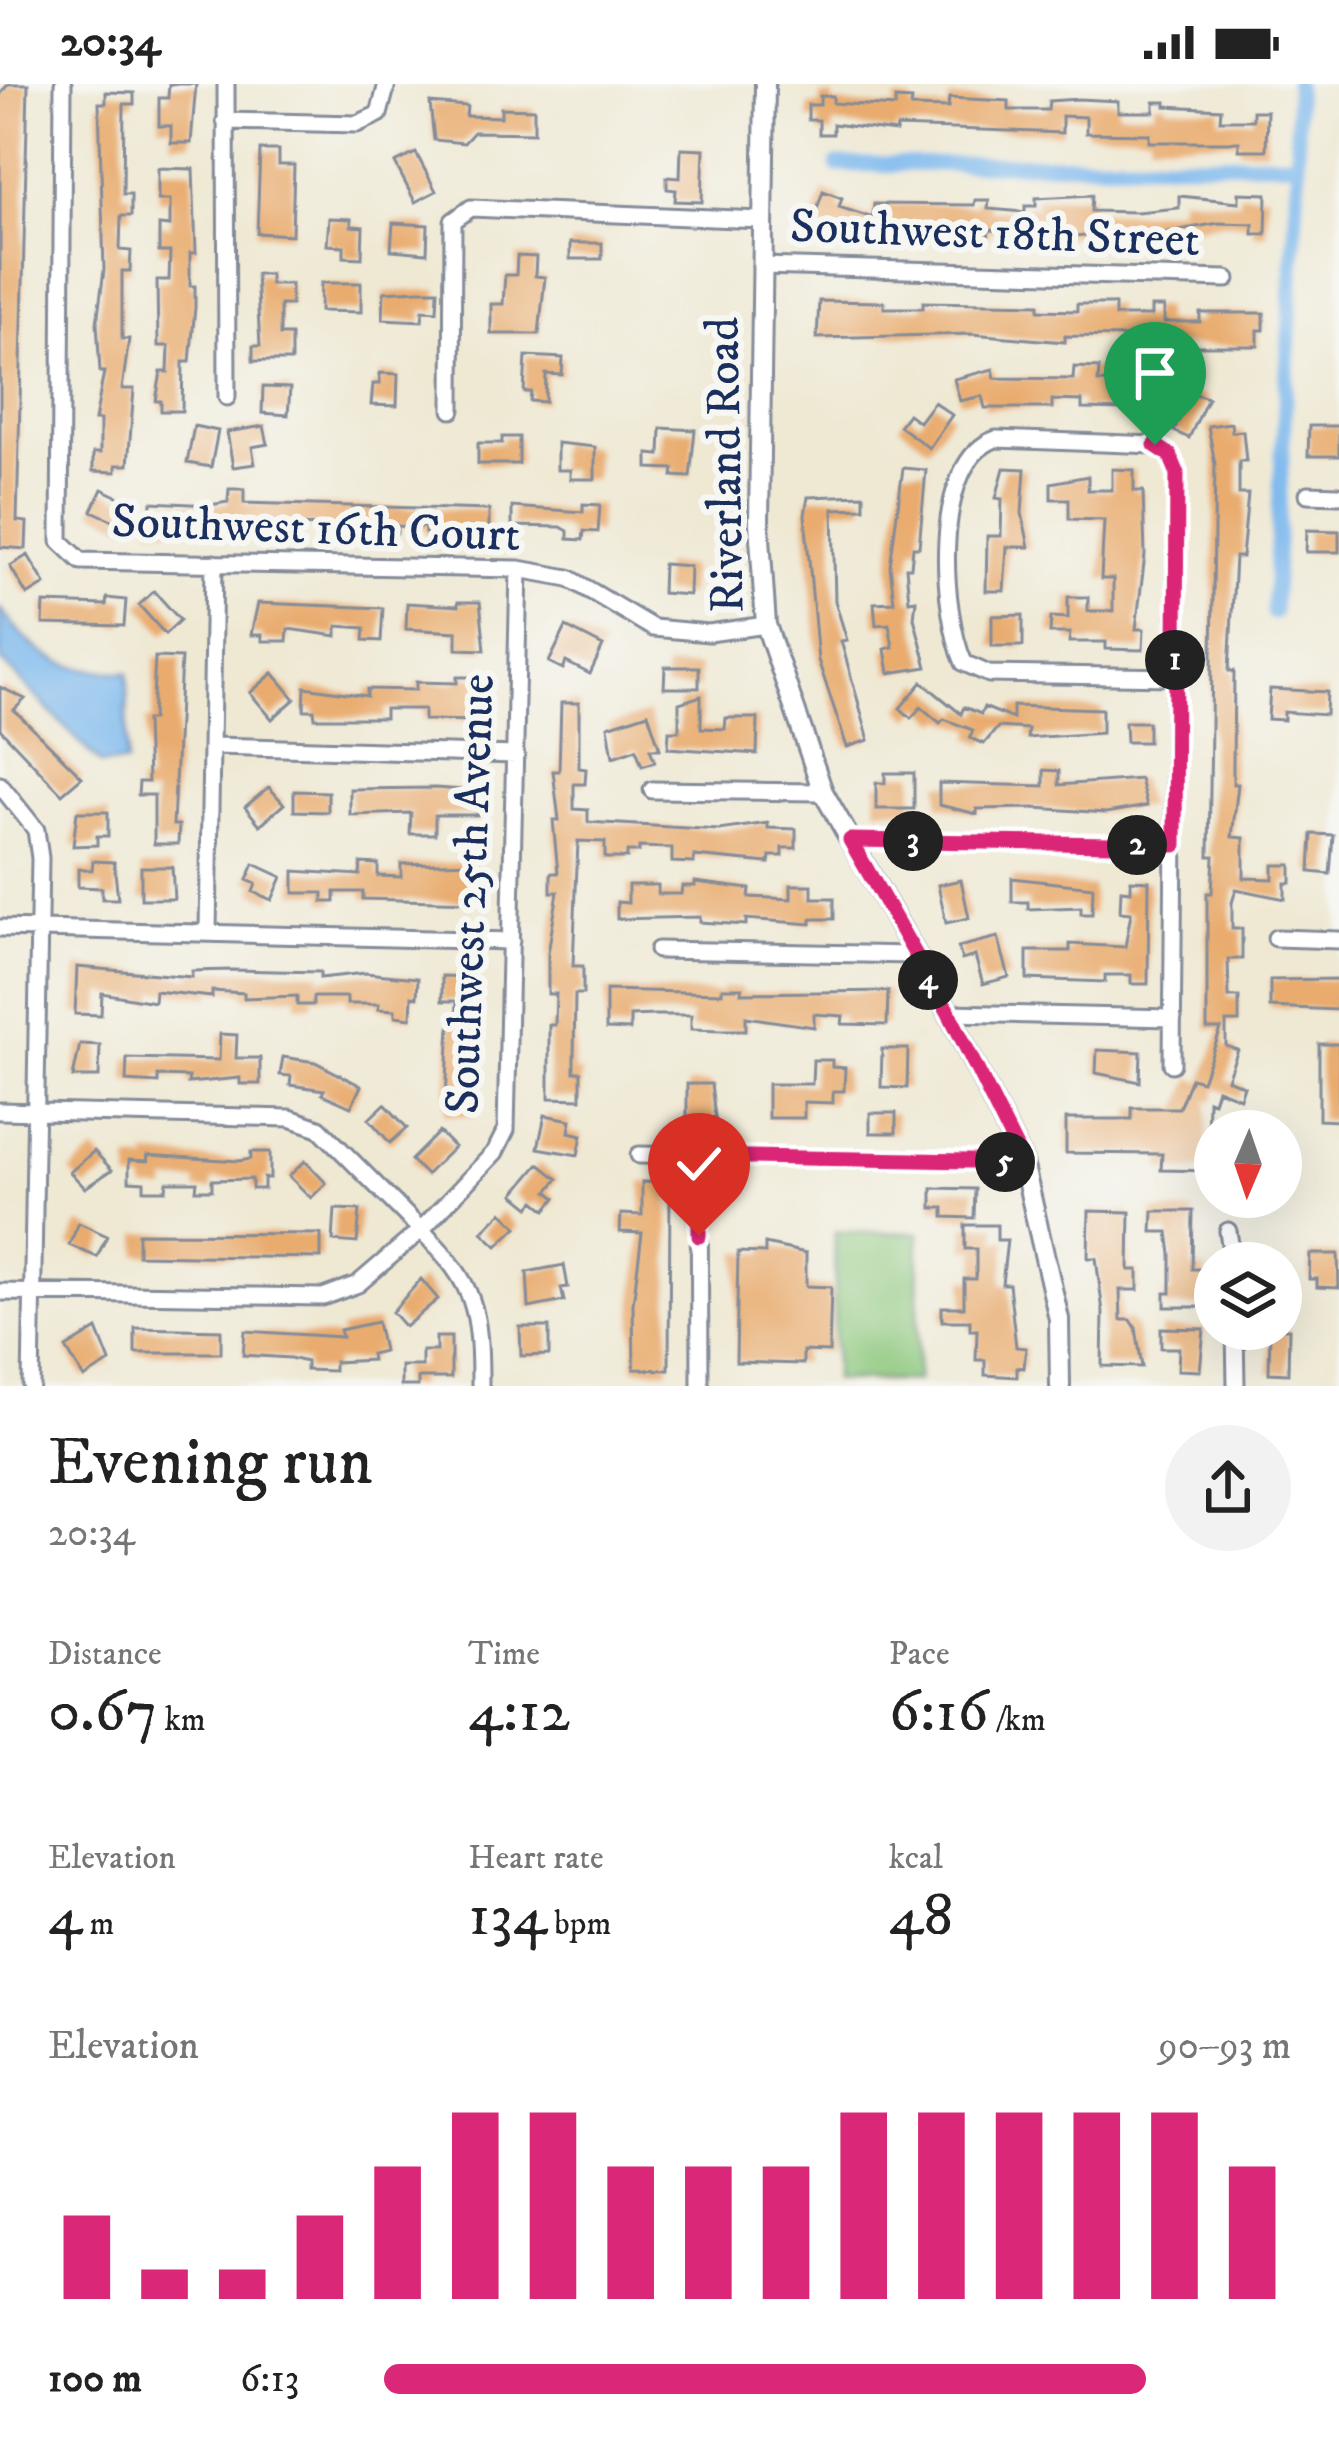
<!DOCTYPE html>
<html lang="en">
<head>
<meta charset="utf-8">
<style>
  body { margin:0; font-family:"IM FELL DW Pica",serif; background:#f2f2f2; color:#222; height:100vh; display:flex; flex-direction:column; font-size:45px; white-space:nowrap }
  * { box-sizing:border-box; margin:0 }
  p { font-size:39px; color:#767676 }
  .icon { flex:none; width:66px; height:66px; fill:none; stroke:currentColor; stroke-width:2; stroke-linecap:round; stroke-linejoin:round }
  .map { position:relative; height:1302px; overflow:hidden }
  .sheet { display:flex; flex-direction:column; background:#fff; flex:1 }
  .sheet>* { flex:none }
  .needle { width:78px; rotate:182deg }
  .controls { position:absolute; left:1194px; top:1026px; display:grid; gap:24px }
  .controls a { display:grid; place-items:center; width:108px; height:108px; border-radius:50%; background:#fff; box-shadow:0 12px 48px #0002; font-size:60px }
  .pin { position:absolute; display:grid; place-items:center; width:102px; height:102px; color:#fff; margin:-123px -51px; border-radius:50% 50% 50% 0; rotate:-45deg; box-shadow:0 0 12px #0007 }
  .pin .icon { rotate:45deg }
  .km { position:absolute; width:60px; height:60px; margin:-30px; border-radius:50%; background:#222; color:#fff; font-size:33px; line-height:60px; text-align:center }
  .round { display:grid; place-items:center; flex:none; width:126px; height:126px; border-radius:63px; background:#f2f2f2 }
  .head { display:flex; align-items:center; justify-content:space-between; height:204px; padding:0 48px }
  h1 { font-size:66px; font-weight:600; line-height:90px }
  .metrics { display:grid; grid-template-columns:repeat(3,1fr); gap:18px; height:204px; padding:12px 48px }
  .metrics div { display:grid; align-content:center }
  .metrics b { font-size:60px; font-weight:600 }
  .metrics small { font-size:33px; font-weight:400 }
  .metrics p { font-size:33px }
  .chart { height:336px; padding:24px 48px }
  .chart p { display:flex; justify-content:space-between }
  .chart svg { width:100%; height:216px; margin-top:12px; stroke:#db2777; stroke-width:6 }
  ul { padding:0 48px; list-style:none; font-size:39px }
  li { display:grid; grid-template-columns:192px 144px 1fr; align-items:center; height:90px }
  li i { height:30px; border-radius:15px; background:#db2777 }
  .status { display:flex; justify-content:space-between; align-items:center; height:84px; padding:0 60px; background:#fff; direction:ltr }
  .status svg { height:33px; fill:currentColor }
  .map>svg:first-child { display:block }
</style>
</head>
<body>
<div class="status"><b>20:34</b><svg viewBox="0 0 49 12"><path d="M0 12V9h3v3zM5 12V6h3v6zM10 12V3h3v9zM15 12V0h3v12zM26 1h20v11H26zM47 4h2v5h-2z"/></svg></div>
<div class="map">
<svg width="1339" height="1302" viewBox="0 0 1339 1302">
  <rect width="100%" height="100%" fill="#f6f6f2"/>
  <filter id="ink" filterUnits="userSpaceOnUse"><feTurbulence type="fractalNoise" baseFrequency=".00833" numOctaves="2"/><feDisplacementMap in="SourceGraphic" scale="24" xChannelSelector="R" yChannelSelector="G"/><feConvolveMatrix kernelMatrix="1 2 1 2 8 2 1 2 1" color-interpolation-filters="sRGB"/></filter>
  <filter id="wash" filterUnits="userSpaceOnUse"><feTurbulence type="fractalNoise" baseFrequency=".004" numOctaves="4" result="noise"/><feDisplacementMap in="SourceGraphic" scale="48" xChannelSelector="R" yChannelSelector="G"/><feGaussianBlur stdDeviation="2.7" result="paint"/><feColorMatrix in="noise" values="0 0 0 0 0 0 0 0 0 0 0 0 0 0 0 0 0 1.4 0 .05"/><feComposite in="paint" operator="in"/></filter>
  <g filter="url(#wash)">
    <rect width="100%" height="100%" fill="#efe9d4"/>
    <path fill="#8cc77c" stroke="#547b6d" stroke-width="3" d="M835 1148 919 1149 917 1297 834 1296Z"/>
    <path fill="#7bb8ed" stroke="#4b74a6" stroke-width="3" d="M0 525C44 580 61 584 128 589L126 679 101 680 0 575Z"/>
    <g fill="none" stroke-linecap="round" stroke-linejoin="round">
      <path stroke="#7bb8ed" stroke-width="15" d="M837 81 1298 78
        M1273 529 1298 95 1296 0"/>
    </g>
    <g id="blocks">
      <path fill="#e9ac6e" d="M8 0H28L17 437 27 438 26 465 0 463V11Z
        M169 0H196L191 59H171V42H159V14H168Z
        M106 8 134 9V20H124L123 110H131V132H121L120 166 131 167 130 187H122V255H129L122 305H134L128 381H116V388L93 387V369H100V336H95L104 288H100L97 239 104 186 99 19H106Z
        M820 12H833V19L895 23V15L912 16 911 23 948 24 949 14 1009 17V26H1048L1049 17 1078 15 1118 17V28H1154V18H1166V22L1221 25 1220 36H1253V27H1267L1266 66H1239V58H1149V50L1086 49V33L1062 32V49L897 43 896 48 833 40V50H819V36H808V21H820Z
        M430 19 467 22 466 32 501 33V24L534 25V49L474 48 464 59 434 56Z
        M681 64 704 65 702 118 675 117 676 106 667 105V93L680 94Z
        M260 66H279V81H294L292 151 257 149Z
        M416 69 436 107 415 118 395 79Z
        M158 84 193 85 196 169H190V202H195V223L190 278H183L182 327H161V317H156L161 288H168L169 262H158L157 196H169L170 168H159V141L170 142V116H158Z
        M823 107 842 114 839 123 873 134 874 120 974 121 975 116H989L988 125 1025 128V122H1036V114L1092 111 1091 127 1137 128 1179 124V112L1239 118V109L1267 110 1266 150H1253V140L1219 139 1167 148V155H1127V149L1050 153V143L1014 142V147L989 146 988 153H963L897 152V143L854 142 851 151 811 143Z
        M329 134 351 135V142L363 143 362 174 344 173V162L327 161Z
        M393 139 428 141 427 169 391 166Z
        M570 159H602V175H570Z
        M517 172 536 173 535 192 545 193 539 250H491V220H503L505 191H516Z
        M256 190H270V200H291V221H280V251H291V277H253V262H260Z
        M321 199H361V228L320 227Z
        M419 206H438L437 227 423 226 422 237 383 235 384 208Z
        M819 217 884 218V224H923V218L1039 220V226L1077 227V220H1115V232H1151V223H1164V238H1200V229H1264V246H1258V262H1136V253L1065 252V258L972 250 817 254Z
        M526 272 563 274 562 291 546 290 545 318 530 317 531 308H524Z
        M1074 283 1099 284 1098 298 1149 299V321L1130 320 1129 326 1082 325V317L1052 316V324H985L982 312 960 317 954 295 993 285 995 294 1073 295Z
        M380 289 398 290 397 322 371 321 373 300H380Z
        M1169 302 1208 314 1189 354 1174 347 1181 332 1160 322Z
        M263 303 290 304 288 331 262 329Z
        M934 318 952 331 929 364 899 342 908 330 919 338Z
        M1231 339 1232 348 1243 347 1246 377H1239V410H1248L1242 473H1235L1229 587H1234L1233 682V700H1238L1232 753 1244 754V794L1273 795V781H1291V799H1285V815L1236 805 1232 819V845H1242V875H1228L1229 913H1239V938H1226V962L1238 966 1227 995 1244 1002 1240 1014 1217 1005 1213 1018 1208 1016 1207 1058H1215V1087L1161 1086 1162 1070 1066 1069V1035H1132V1024H1179L1191 994 1202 997 1221 945H1207V809H1212L1214 772H1209L1215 380 1208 342Z
        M194 342 218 347 211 383 187 379Z
        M264 342 268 360 252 363 255 380 233 383 227 348Z
        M1309 342H1339V372H1308Z
        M661 344 695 346 690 393 673 392 674 385 648 384V370L660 371Z
        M502 353H519V380H478V359H502Z
        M557 359 595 363V395H570V386H557Z
        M903 384 926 386 919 463H913L911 483H906L909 517 916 516 914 534 927 583 889 589 885 565 893 563 889 540 876 541 874 519 894 518 890 482Z
        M1004 384 1025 385 1022 429 1029 463H1007L1004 507H986L987 452H1001L1002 415 996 414Z
        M1112 385 1134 386V407H1143L1145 471 1136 545H1144L1143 566 1106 565V558H1069L1070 549H1050L1051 533 1068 534V513H1088V527H1113V495H1101L1104 436 1069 435V415H1051V399L1088 392V406H1112Z
        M102 405 138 422 128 443 92 427Z
        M229 405H244V419L489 426V449L445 445V450L425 449V443L397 442V449L346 443V450L322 448V442L293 441 292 447 151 444 152 418 210 421 228 418Z
        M864 411V424L833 425 835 517 847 556 841 557 869 656 847 663 818 576 805 431 808 413Z
        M583 420 600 421 598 448 584 447 583 456 568 455V447L561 443 512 442V423L583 428Z
        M1307 446 1339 447V468H1306Z
        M28 471 45 500 27 511 10 482Z
        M663 480 690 482 689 511 662 509Z
        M154 507 180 536 165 550 139 521Z
        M107 514 126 516 124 542 43 540 44 519 106 521Z
        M458 518H480L485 566 457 565V548L406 545 407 519 458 522Z
        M258 519 383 524 381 557 364 556 365 544 337 542V552L288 545 287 557H262V551H251Z
        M1023 531V562H992V532Z
        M566 543 603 562 590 590 566 578 563 585 549 578Z
        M155 573 181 574 173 741H179L178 760H154V711H138L139 698H148L146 636H152Z
        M665 583H699V604H664Z
        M273 589 295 615 272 635 250 609Z
        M457 593H478L482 637 424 636V625H385V634H315L314 626H304L305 603 367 612V605L416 606V598L457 599Z
        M922 598 961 630 964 623 981 630 984 623 1013 635V622L1102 625V649L1027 654 1028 645 998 643 984 660 970 654 973 646 944 635 940 639 921 623 911 634 900 624Z
        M0 603 25 615 14 626 82 693 62 710 0 645Z
        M1270 605 1327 608 1326 631 1284 628V636L1268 635Z
        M701 612V644L725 645 726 634H758L757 670 668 664 669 647H679V619Z
        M561 619H579V684L586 685 585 700H574V725L588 726V738L719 746 768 739V744L796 745V764H782V772H770L769 779 694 772V779L672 778V764L639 763V768H627V774H605V758L578 757 573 882H583V910H575L574 974V988H581V1015L549 1014V941H555L556 910H548V869L558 808H551V789H558L553 736H559L553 687H559Z
        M648 629 660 665H650L655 678 642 682 636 665 613 673 608 642Z
        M1125 638H1148V658H1126Z
        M1044 686 1059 687V701L1140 695 1147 722 1106 729 1035 724 977 725V730L939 721V699L1044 702Z
        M885 689H914V725H876V699H885Z
        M269 703 284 720 260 741 245 723Z
        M435 704 477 707V731H435V750H410L411 729 350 731V705Z
        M294 707 328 708V728L294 727Z
        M77 728H108V752H97V761L73 762Z
        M1312 750 1333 751 1330 790 1310 788Z
        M93 777 114 778 118 815H102V804L78 803V785L92 786Z
        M476 778 474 818 363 815V808H335V818H323V809H294V787L360 791 361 779 378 780V792L401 793V780Z
        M254 780 282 793 272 816 253 808 256 800 247 796Z
        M141 783H172L174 815H141Z
        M1012 794 1093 803 1092 830H1081V823L1028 825V818H1012Z
        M961 796 969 834 946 839 938 801Z
        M1131 796 1149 797 1148 900H1131V891H1105V898L1027 895V867H1070V860L1125 863 1131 829 1120 828 1121 806 1131 807Z
        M695 798 750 805 749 813 791 815V801H812V814H834V835H811V840L746 835V841L700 838V833L617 835V818L628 819V801H658V810H681L682 802H695Z
        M998 853 1009 893 983 900 975 872 962 876 958 863Z
        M77 883 192 893V887L231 886 320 888V894L365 889 418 894 417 913 412 912 411 934 395 932V926L378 925 379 920H347V913H313V921H297V912L244 914V909L212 907V913L155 907 154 918 102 909 101 931 75 930Z
        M442 892 474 893 469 962H475L474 1032 445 1031 450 942H456L457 917H442Z
        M1338 895 1337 926 1270 923V896Z
        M722 904H742L741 909 888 907 887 941 842 940 843 932 814 930V943L746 933V946H722L691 945V931H655L630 932V946L606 945V906L722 909Z
        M220 950 237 951 236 974H260V1000H240V994L188 999 189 993 158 992V999L126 997 127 974 219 976Z
        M80 960 100 961 99 993H73Z
        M1319 960H1339V1037L1319 1036Z
        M882 965H908L907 1004 881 1003Z
        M1097 966 1141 968 1140 998 1096 989Z
        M283 973 315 978 361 1002 351 1023 322 1010 324 1006 290 1001 291 992 280 991Z
        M813 976H832V983L845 984 844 1007H833V1019L804 1018V1034H768V1000H812Z
        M687 1000H711L716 1041 687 1040Z
        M385 1020 407 1044 390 1059 369 1035Z
        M870 1029H896V1049H870Z
        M545 1031 571 1036 569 1048 582 1051 578 1071 538 1064Z
        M439 1048 454 1063 426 1091 411 1076Z
        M94 1067 112 1086 85 1104 70 1088Z
        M251 1068H270V1094H264V1105H252V1095L212 1096V1106H196L197 1098H167L166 1106H144V1098L129 1097V1076L148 1077 147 1071 239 1077 251 1075Z
        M305 1077 326 1099 311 1114 289 1092Z
        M539 1080 558 1095 548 1107 556 1114 546 1126 535 1117 530 1123 514 1110Z
        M642 1098 670 1099 669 1286 634 1285 633 1220 642 1149 620 1148 621 1130 642 1131Z
        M932 1104 975 1105 974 1134 944 1133V1124H932Z
        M335 1125 360 1126 357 1159 333 1157Z
        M1089 1127 1130 1128 1129 1186H1138V1206H1120L1121 1236H1131L1136 1244 1142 1283 1102 1282 1103 1228 1096 1174H1088Z
        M1153 1127H1193L1192 1185H1206V1223H1165V1209H1171V1170L1168 1148H1152Z
        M502 1128 517 1143 497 1162 482 1148Z
        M79 1139 107 1152 97 1173 69 1161Z
        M965 1141H997V1156H1007L1002 1200H1009L1016 1263 1026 1264 1024 1284 1017 1283V1293L985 1291V1276H976L977 1246H970V1237H942V1223H964V1195H976V1165H965Z
        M138 1149 321 1150V1174L138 1171Z
        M765 1160 806 1169V1202L831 1203 829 1268 803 1267V1280L736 1278 738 1168 765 1169Z
        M1310 1170H1338L1339 1204 1317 1203V1195H1309Z
        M564 1181 568 1203 561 1204 564 1217 529 1224 527 1188Z
        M421 1195 438 1215 405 1243 392 1228Z
        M377 1238 383 1267 371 1270 372 1276 334 1278V1287L306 1286V1278L290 1274 243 1271 245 1247 342 1253 340 1246Z
        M520 1243H549V1271L521 1272Z
        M135 1244 221 1246V1269H135Z
        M1161 1244 1204 1245 1200 1287 1178 1286 1179 1264H1161Z
        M97 1245 110 1278 84 1294 66 1264Z
        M1270 1245H1289L1288 1290 1269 1289Z
        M436 1253H451V1294H418V1302H401V1282H422V1267H436Z"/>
    </g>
  </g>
  <g filter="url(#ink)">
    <use href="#blocks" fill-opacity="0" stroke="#858c99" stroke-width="3"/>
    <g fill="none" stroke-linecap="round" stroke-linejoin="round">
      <g stroke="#858c99" stroke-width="21">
        <path id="minor" d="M63 0 60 457 81 477 519 485 569 494 653 544 709 549 766 541
          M226 0 227 313
          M225 37 357 40 379 30 387 0
          M761 182 1227 195
          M452 326 453 137 471 124 761 136
          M1308 410 1339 411
          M215 662 516 671
          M0 701 36 746 40 774 31 1302
          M652 706 823 708
          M850 756 1175 761
          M0 844 511 857
          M208 848 214 479
          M1276 854 1339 856
          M658 866 913 871
          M949 929 1173 934
          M1172 980 1177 389 1170 371 1155 361 996 355C931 377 941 527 964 579L989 590 1175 593
          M0 1027 290 1034 319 1044 421 1146 358 1200 323 1213 0 1208
          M639 1071 1023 1078
          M699 1072 700 1302
          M1228 1147 1233 1179
          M1235 1245 1236 1302
          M480 1302C480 1226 476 1201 421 1146L495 1068 506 1046 519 485"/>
      </g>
      <g stroke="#858c99" stroke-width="24">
        <path id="tertiary" d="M765 0 759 439 766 541 823 708 949 929 1023 1078 1059 1235 1060 1302"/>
      </g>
      <use href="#minor" stroke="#fff" stroke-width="15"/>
      <use href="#tertiary" stroke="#fff" stroke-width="18"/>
    </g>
  </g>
  <g fill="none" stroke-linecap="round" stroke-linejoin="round" filter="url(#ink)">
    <g stroke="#fff" stroke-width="24">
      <path id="route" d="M699 1152V1072L1023 1078 949 929 850 756 1175 761 1177 388 1170 371 1155 361"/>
    </g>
    <use href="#route" stroke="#db2777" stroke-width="15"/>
  </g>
  <g text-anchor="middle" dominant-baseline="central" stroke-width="12" stroke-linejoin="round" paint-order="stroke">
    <g font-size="48" fill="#1b2f5e" stroke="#f6f6f2">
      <text transform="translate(995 150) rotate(2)">Southwest 18th Street</text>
      <text transform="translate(726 381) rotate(-91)">Riverland Road</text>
      <text transform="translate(316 445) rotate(2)">Southwest 16th Court</text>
      <text transform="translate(471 810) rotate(-88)">Southwest 25th Avenue</text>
    </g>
  </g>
</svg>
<div class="controls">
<a><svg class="needle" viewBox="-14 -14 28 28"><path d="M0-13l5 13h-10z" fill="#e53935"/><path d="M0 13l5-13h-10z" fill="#767676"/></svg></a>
<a><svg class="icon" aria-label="layers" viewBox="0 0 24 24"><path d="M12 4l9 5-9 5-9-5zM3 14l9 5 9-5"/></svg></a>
</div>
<div class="pin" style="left:1155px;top:361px;background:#1e9e55"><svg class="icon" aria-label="arrive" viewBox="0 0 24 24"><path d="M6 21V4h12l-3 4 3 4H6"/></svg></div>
<div class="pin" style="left:699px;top:1152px;background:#d93025"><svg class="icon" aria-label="check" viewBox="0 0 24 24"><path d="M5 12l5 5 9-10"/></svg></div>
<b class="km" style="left:1175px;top:576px">1</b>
<b class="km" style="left:1137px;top:761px">2</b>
<b class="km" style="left:913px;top:757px">3</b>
<b class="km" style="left:928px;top:896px">4</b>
<b class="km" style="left:1005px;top:1078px">5</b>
</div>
<section class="sheet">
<div class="head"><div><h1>Evening run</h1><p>20:34</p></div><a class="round"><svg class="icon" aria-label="share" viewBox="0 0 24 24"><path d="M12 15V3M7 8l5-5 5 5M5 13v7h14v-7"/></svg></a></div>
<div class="metrics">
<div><p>Distance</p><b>0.67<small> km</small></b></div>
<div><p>Time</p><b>4:12</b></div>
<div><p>Pace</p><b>6:16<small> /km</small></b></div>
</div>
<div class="metrics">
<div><p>Elevation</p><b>4<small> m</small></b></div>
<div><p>Heart rate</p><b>134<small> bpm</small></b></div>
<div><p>kcal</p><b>48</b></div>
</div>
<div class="chart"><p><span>Elevation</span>90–93 m</p>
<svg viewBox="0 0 160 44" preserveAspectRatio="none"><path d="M5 44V27M15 44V38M25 44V38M35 44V27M45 44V17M55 44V6M65 44V6M75 44V17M85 44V17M95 44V17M105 44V6M115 44V6M125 44V6M135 44V6M145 44V6M155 44V17"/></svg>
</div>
<ul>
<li><b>100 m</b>6:13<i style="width:84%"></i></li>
</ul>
</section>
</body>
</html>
